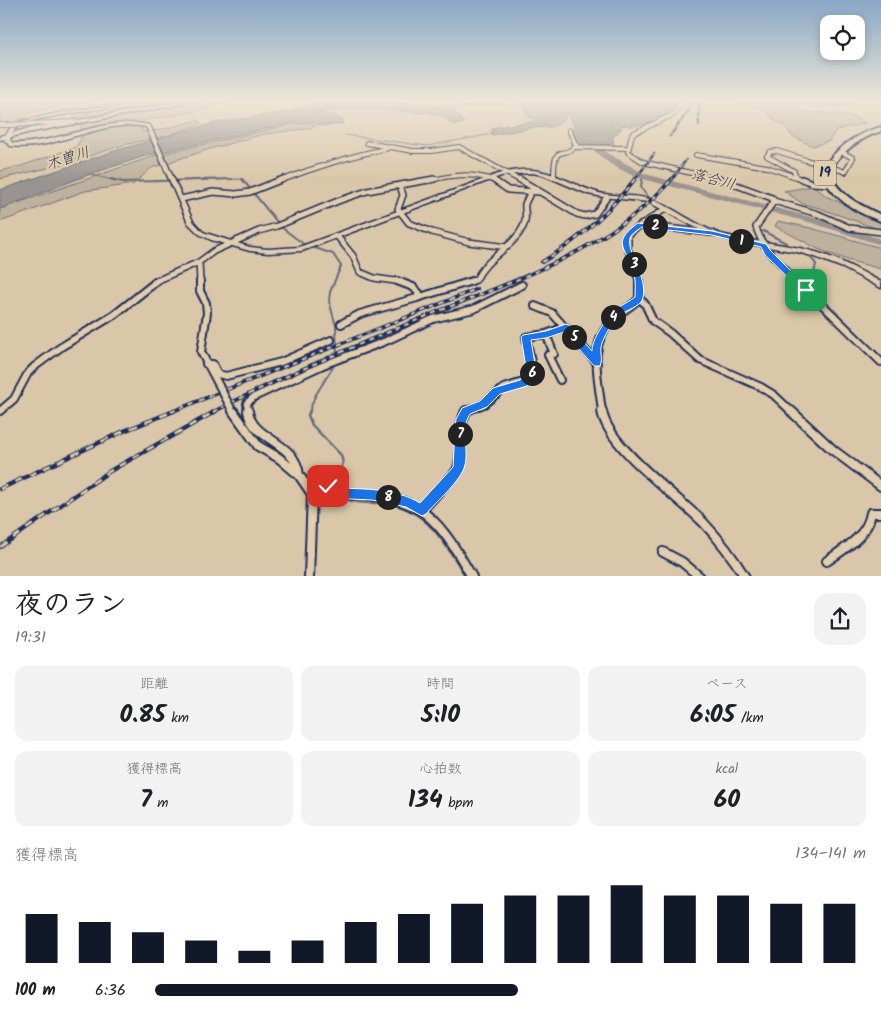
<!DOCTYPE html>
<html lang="ja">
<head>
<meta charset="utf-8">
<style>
  body { margin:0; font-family:Kalam,"Klee One",sans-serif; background:#f2f2f2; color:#202124; height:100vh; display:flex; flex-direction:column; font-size:19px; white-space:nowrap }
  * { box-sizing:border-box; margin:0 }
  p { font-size:16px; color:#757577 }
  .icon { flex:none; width:28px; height:28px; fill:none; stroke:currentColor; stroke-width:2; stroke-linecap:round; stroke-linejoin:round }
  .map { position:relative; height:576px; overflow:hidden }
  .drawer { display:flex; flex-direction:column; background:#fff; flex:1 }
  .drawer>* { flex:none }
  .controls { position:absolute; left:820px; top:15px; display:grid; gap:10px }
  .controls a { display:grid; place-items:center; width:45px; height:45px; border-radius:10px; background:#fff; box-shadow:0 2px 8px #0003; font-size:25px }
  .pin { position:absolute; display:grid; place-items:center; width:42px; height:42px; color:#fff; margin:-21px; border-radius:10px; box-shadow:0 2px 8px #0006 }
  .km { position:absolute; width:25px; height:25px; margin:-12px; border-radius:50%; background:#222; color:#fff; font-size:14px; line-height:25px; text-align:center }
  .round { display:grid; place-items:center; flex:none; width:52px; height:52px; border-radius:15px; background:#f2f2f2 }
  .overview { display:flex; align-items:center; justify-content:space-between; height:85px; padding:0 15px }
  h1 { font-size:28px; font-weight:700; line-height:38px }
  .stats { display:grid; grid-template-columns:repeat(3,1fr); gap:8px; height:85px; padding:5px 15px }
  .stats div { display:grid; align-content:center; border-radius:12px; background:#f2f2f2; text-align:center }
  .stats b { font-size:25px; font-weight:700 }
  .stats small { font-size:14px; font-weight:400 }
  .stats p { font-size:14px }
  .chart { height:140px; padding:10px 15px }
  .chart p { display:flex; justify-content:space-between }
  .chart svg { width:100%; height:90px; margin-top:5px; stroke:#111827; stroke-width:6 }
  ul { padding:0 15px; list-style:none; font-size:16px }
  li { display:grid; grid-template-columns:80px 60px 1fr; align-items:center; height:38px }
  li i { height:12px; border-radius:6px; background:#111827 }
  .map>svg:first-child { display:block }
</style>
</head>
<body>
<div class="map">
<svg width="881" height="577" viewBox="0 0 881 577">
  <rect width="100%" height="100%" fill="#dac7a9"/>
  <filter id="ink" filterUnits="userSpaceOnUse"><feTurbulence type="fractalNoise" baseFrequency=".02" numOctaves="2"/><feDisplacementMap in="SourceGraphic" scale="10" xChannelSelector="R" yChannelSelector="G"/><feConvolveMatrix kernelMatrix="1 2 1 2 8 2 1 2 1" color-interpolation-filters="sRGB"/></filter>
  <g filter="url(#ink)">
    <path fill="#beb19d" stroke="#6c707e" d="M0 100H95L85 115 130 109C148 94 218 100 244 100L187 113 138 121 143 132 160 130 198 120 201 124 166 136 123 145 61 165 0 179V171L21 166 76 147 84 133 81 127 83 119H74L73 114 59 108 34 111 22 119 0 127Z
      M741 100H857L850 106 823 107 797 102 793 109C814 116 847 110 865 123L836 130 829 141 813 146 792 136 786 127 773 119 764 109 738 102Z
      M311 123 316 126 305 129 264 134 210 149 151 168 134 184 85 191 0 222V209L154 156 293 124Z
      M814 186 826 196 881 222V230L819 208 803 204 784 191Z
      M778 221 811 228 881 248V269L847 260 818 249 775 226Z"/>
    <path fill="#989490" stroke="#666c7c" d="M332 100H372L432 106H450L452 108 469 106 483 100H502L505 103 453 109 464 123 453 125 444 117 431 113 353 108 317 113 337 116 343 120 342 124 322 126 314 122H295L145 156 88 175 0 209V190L111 152 214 123 287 112Z
      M518 100H680C673 115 648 125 632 126 625 126 618 125 611 124L612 126 622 128 613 137V147H577L571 131 575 128 568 115H564L565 119 557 125 550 127 530 128 493 135 490 132 495 131 492 130V128L535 121 536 118H530Z"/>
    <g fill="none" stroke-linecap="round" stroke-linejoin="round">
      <path stroke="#666c7c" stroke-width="1" d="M346 135 427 146 493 134
        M88 174 116 181
        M182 181 242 179 243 181
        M642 181V176"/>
      <path stroke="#666c7c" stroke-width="2" d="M111 179 123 182 232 179
        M242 179 278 223
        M642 179 641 188 650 199
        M679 213 686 217
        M281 227 305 245
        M763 231 786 243
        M312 247 333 254 341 266 330 292 329 301 336 326 337 357
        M811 258 816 264 813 278 806 283 881 357
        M309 412 315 396 336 362"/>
      <path stroke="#666c7c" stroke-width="2.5" d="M310 411 308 415 312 425 341 455 343 463 338 478 342 491
        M344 498C358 505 375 502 390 504 428 510 448 548 466 577"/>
      <path fill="#989490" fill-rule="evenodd" d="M591 133H597L599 145 607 153 645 174 818 219 881 239V245L812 223 639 178C623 171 585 155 591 133Z"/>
      <g stroke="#1b2f5e" stroke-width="6">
        <path id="minor-far3" d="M683 100 674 114 632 134 628 152 643 162 726 181
          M30 124 73 122
          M0 125H8
          M367 143 413 151H431L459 147 521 181
          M574 147 628 148
          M696 155 767 167 796 177
          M840 170 845 172 853 158 842 152
          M554 176C554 140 564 161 576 145L569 130
          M280 181C315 167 351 156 388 148
          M428 181C451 175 472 172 495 181
          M805 181 796 177 794 171 767 156 770 152 777 151 806 160"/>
      </g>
      <g stroke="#1b2f5e" stroke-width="8">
        <path id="minor-far2" d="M492 179 508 190 539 192
          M519 179 577 214 585 216 595 214 607 197
          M720 179 772 198 774 201 756 227C763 251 782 265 799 282
          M802 179 812 183 830 184
          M400 186 403 195 398 209 409 223 432 232 469 242 507 247
          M181 199 213 192 236 194 250 192 283 179
          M774 201 818 214 850 228 881 232
          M640 225 712 233
          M337 236 353 256 360 272 374 278 402 282
          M199 262 200 282
          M154 282 199 262 214 251 259 231 277 226 338 201 367 191 434 179
          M468 282 476 280C486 257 512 249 523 227 528 218 524 212 525 204 526 201 529 196 530 193
          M639 282 628 249V234L665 209"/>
      </g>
      <g stroke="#1b2f5e" stroke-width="10">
        <path id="minor-far1" d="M200 281V291L206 303 207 313 201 352 216 380
          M397 281 413 287 419 293 417 298 472 281
          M639 281V298L645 304 653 321 670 333 700 360 761 387 774 395 792 412
          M798 281 881 362
          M535 306 552 313 597 363
          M341 324 360 314 417 298
          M546 334 554 354 548 355 560 380
          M206 364H213L218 374 226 376 281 362 331 340
          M232 410 233 412
          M0 411 14 399 28 373 34 367 61 347 114 315 157 281
          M248 412 247 403 254 397 323 365 386 341 433 319 474 309 522 285
          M465 412 484 404 504 388 529 380 533 371 526 337 546 334 565 327
          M602 412C599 380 587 346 612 320 620 311 633 307 639 298"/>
      </g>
      <g stroke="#1b2f5e" stroke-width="12">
        <path id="minor" d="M233 411 258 446 279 458 299 475 312 494 309 577
          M248 411C252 441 295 440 299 475
          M602 411C607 446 677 496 703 522 719 539 733 557 745 577
          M791 411 833 450 881 486
          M312 494 322 487H328L333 494C415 494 432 506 472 577
          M422 510 457 471C465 452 456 430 466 411
          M663 552 682 562 700 577
          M827 561C845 548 867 537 871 513H881"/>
      </g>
      <g stroke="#1b2f5e" stroke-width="3">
        <path id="tertiary" d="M144 100H153L151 101 79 112 39 119 25 123 16 128 12 133 10 140 13 143C59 144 105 115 150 125L193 221 203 232 215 236 250 247 268 249 299 247 498 174C509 171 521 169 532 170 558 172 579 189 604 194 620 197 637 194 653 200 676 209 695 225 718 233 747 242 778 242 808 250 834 256 857 269 881 282V288L843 268 815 257 797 252 738 242 704 232 648 202 603 197 588 194 543 175 532 173 517 174 501 176 302 251 268 253 250 251 211 240 199 234 188 223 146 127C100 118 56 152 10 146L4 140 7 133 11 127 22 121 58 113Z"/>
      </g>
      <g stroke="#1b2f5e" stroke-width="3">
        <path id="primary" d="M192 100H203L27 133 0 140V136L26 129Z"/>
      </g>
      <g stroke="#1b2f5e" stroke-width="4">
        <path id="trunk" d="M881 127V131C860 138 839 153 829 172 838 195 860 205 881 215V221C856 213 830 197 821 172 834 149 856 134 881 127Z"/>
      </g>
      <use href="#minor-far3" stroke="#e2cdac" stroke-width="4"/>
      <use href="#minor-far2" stroke="#e2cdac" stroke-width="5"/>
      <use href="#minor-far1" stroke="#e2cdac" stroke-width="6"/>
      <use href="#minor" stroke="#e2cdac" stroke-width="8"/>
      <use href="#tertiary" fill="#e2cdac" fill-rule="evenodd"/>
      <use href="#primary" fill="#e2cdac" fill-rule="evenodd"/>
      <use href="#trunk" fill="#e2cdac" fill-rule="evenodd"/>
      <g stroke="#1b2f5e" stroke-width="2.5">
        <path id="rail-far2" d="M699 100V125
          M670 136 687 113 693 100
          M634 181 654 154
          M671 181 686 160"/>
      </g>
      <g stroke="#1b2f5e" stroke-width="4">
        <path id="rail-far1" d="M542 262C579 240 608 213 635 179
          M171 412 477 289
          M213 412C285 375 360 344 434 313 518 279 611 249 672 179"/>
      </g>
      <g stroke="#1b2f5e" stroke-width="4.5">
        <path id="rail" d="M0 489 124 431 174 411
          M0 547 110 471 216 411"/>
      </g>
      <use href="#rail-far2" stroke="#e2cdac" stroke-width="1" stroke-dasharray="4" stroke-linecap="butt"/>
      <use href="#rail-far1" stroke="#e2cdac" stroke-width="2" stroke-dasharray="5" stroke-linecap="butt"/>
      <use href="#rail" stroke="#e2cdac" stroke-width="2.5" stroke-dasharray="8" stroke-linecap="butt"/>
      <g stroke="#1b2f5e" stroke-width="6" stroke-linecap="butt">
        <path id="minor-bridge-far1" d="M8 125 30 124
          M806 160 840 170"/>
      </g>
      <g stroke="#1b2f5e" stroke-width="10" stroke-linecap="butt">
        <path id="minor-bridge" d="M216 380 232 410"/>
      </g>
      <use href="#minor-bridge-far1" stroke="#e2cdac" stroke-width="4"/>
      <use href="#minor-bridge" stroke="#e2cdac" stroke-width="6"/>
    </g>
  </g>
  <linearGradient id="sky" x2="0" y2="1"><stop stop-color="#88a7c5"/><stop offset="0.56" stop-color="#eee6d8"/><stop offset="1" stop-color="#eee6d8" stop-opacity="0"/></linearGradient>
  <rect width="881" height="180" fill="url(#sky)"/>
  <path fill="#1a73e8" stroke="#fff" d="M638 223 712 231 766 244 771 251 810 290 806 293 803 292 765 255 761 247 712 235 642 227C638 230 632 233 630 238 626 251 648 277 643 298 641 307 625 310 619 316 612 323 603 337 601 347 600 353 603 359 600 366H594L564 332 546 338 531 340 537 376 527 386 500 394 487 407 470 414C460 430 469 448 465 465 461 481 437 501 426 514L422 516 406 507 372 500 329 498 323 486 324 482 328 481 332 482 336 488C364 489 395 488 420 503L453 467 455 428 456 419 462 408 480 401 493 388 520 380 527 374 521 337 523 335 546 331 566 324 569 325 592 351C591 341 607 316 615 310 621 305 629 302 635 297 635 290 636 281 634 274 628 248 609 244 638 223Z"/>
  <g text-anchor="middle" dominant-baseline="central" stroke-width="4.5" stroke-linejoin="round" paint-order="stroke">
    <g font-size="15" font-style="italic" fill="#2e3e66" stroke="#e2cdac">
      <text transform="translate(68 159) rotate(-18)">木曽川</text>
      <text transform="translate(713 180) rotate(15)">落合川</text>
    </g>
    <rect fill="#e2cdac" stroke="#575e75" stroke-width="1" x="814" y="160.5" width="22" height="25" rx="4"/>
    <g font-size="15" font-weight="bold" fill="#1b2f5e">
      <text x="825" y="173">19</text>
    </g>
  </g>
</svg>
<div class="controls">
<a><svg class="icon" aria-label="locate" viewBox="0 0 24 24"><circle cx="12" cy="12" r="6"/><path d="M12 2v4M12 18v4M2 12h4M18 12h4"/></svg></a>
</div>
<div class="pin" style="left:806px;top:290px;background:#1e9e55"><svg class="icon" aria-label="arrive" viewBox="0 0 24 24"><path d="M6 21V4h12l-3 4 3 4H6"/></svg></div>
<div class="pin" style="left:328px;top:486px;background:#d93025"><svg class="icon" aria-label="check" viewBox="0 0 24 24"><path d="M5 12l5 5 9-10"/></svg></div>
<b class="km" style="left:741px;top:241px">1</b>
<b class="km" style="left:655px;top:226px">2</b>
<b class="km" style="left:634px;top:264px">3</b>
<b class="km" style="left:613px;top:317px">4</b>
<b class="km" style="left:574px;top:337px">5</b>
<b class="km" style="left:532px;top:373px">6</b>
<b class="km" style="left:460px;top:434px">7</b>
<b class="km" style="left:388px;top:497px">8</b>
</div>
<section class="drawer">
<div class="overview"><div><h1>夜のラン</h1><p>19:31</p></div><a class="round"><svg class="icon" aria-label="share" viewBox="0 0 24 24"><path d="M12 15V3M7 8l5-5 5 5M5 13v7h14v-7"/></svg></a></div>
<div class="stats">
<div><p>距離</p><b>0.85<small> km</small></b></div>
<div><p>時間</p><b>5:10</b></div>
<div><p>ペース</p><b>6:05<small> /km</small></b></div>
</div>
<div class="stats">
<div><p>獲得標高</p><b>7<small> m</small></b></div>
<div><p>心拍数</p><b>134<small> bpm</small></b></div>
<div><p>kcal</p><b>60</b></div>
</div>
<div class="chart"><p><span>獲得標高</span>134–141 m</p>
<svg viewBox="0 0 160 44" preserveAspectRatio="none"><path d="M5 44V20M15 44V24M25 44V29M35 44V33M45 44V38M55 44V33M65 44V24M75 44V20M85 44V15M95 44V11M105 44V11M115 44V6M125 44V11M135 44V11M145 44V15M155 44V15"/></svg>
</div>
<ul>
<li><b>100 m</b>6:36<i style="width:51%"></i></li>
</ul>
</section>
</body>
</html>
